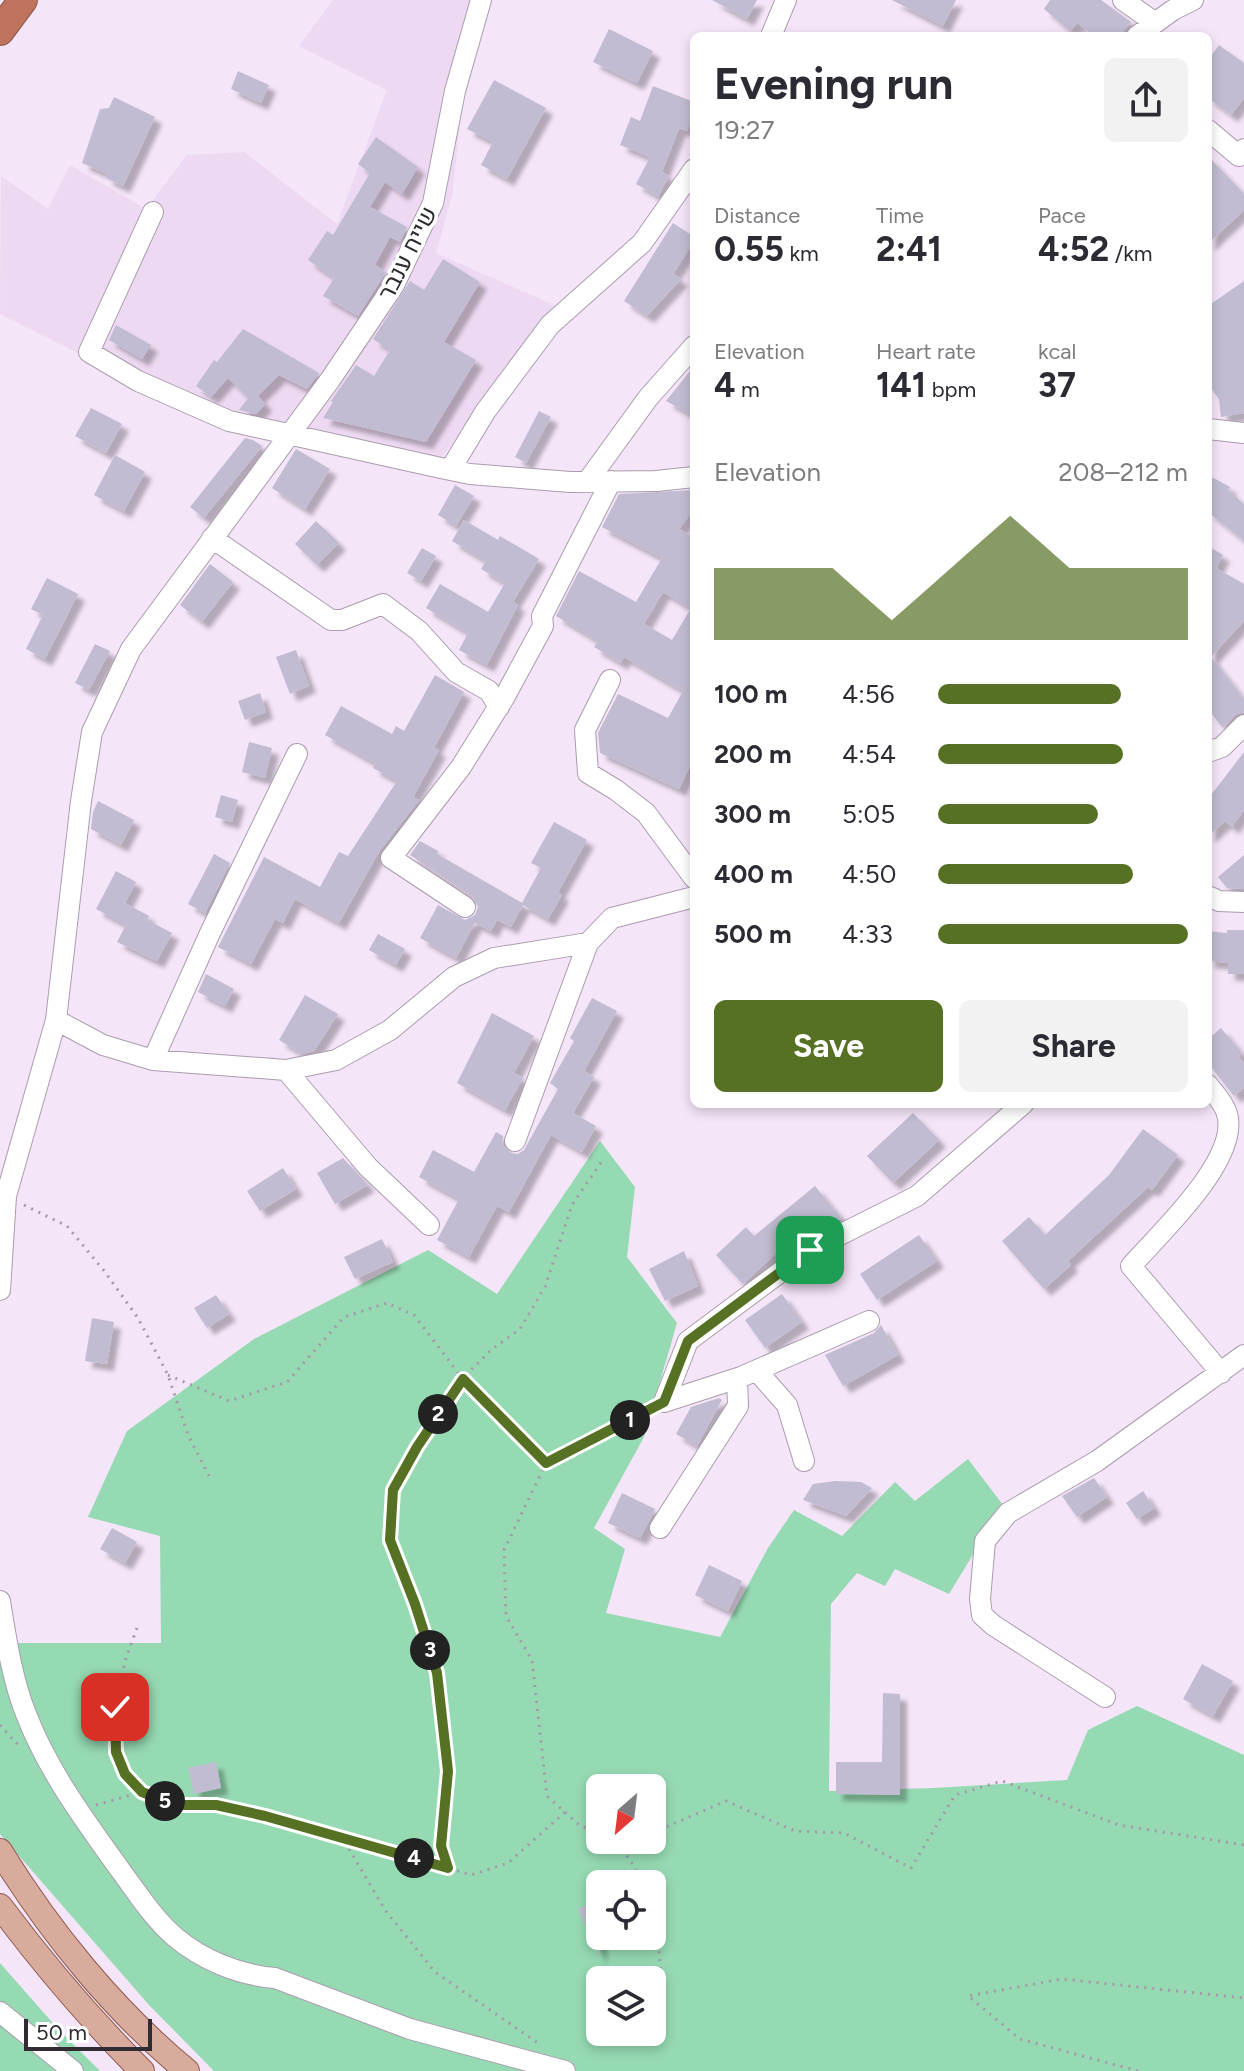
<!DOCTYPE html>
<html lang="en">
<head>
<meta charset="utf-8">
<style>
  body { margin:0; font-family:Figtree,Heebo,sans-serif; background:#f2f2f3; color:#2b2b33; height:100vh; display:flex; flex-direction:column; font-size:30px; white-space:nowrap }
  * { box-sizing:border-box; margin:0 }
  p { font-size:26px; color:#7c7c81 }
  .icon { flex:none; width:44px; height:44px; fill:none; stroke:currentColor; stroke-width:2; stroke-linecap:round; stroke-linejoin:round }
  .map { position:relative; flex:1; overflow:hidden }
  .details { position:absolute; left:690px; top:32px; width:522px; height:1076px; display:flex; flex-direction:column; background:#fff; border-radius:12px; box-shadow:0 4px 12px #0003 }
  .details>* { flex:none }
  .needle { width:52px; rotate:208deg }
  .fabs { position:absolute; left:586px; top:1774px; display:grid; gap:16px }
  .fabs a { display:grid; place-items:center; width:80px; height:80px; border-radius:12px; background:#fff; box-shadow:0 4px 12px #0003; font-size:40px }
  .scale { position:absolute; left:24px; bottom:20px; width:128px; box-sizing:border-box; padding-left:8px; border:4px solid #312c33; border-top:0; font-size:22px; line-height:28px; white-space:nowrap; color:#312c33; -webkit-text-stroke:6px #fff; paint-order:stroke }
  .pin { position:absolute; display:grid; place-items:center; width:68px; height:68px; color:#fff; margin:-34px; border-radius:16px; box-shadow:0 4px 12px #0006 }
  .km { position:absolute; width:40px; height:40px; margin:-20px; border-radius:50%; background:#222; color:#fff; font-size:22px; line-height:40px; text-align:center }
  .round { display:grid; place-items:center; flex:none; width:84px; height:84px; border-radius:12px; background:#f2f2f3 }
  .overview { display:flex; align-items:center; justify-content:space-between; height:136px; padding:0 24px }
  h1 { font-size:44px; font-weight:700; line-height:60px }
  .figures { display:grid; grid-template-columns:repeat(3,1fr); gap:12px; height:136px; padding:8px 24px }
  .figures div { display:grid; align-content:center }
  .figures b { font-size:34px; font-weight:700 }
  .figures small { font-size:22px; font-weight:400 }
  .figures p { font-size:22px }
  .chart { height:224px; padding:16px 24px }
  .chart p { display:flex; justify-content:space-between }
  .chart svg { width:100%; height:144px; margin-top:8px; fill:#577124; opacity:.7 }
  .action { display:flex; gap:16px; margin-top:auto; padding:16px 24px }
  .action a { flex:1; height:92px; border-radius:12px; background:#577124; color:#fff; font-size:32px; font-weight:700; line-height:92px; text-align:center }
  .action a+a { background:#f2f2f3; color:#2b2b33 }
  ul { padding:0 24px; list-style:none; font-size:26px }
  li { display:grid; grid-template-columns:128px 96px 1fr; align-items:center; height:60px }
  li i { height:20px; border-radius:10px; background:#577124 }
  .map>svg:first-child { display:block }
</style>
</head>
<body>
<div class="map">
<svg width="1244" height="2071" viewBox="0 0 1244 2071">
  <defs>
    <filter id="shadow"><feDropShadow dx="7" dy="7" stdDeviation="2" flood-color="#0004"/></filter>
  </defs>
  <rect width="100%" height="100%" fill="#f4e5f8"/>
  <path fill="#edd9f2" d="M333 0H474L452 196 436 253 556 306 439 461 164 396 0 314 1 176 48 209 70 165 146 209 187 155 244 152 337 224 387 90 299 46Z"/>
  <path fill="#96dab3" fill-rule="evenodd" d="M600 1141 635 1187 627 1257 677 1323 644 1437 594 1528 625 1549 606 1613 720 1637 768 1548 794 1510 842 1536 895 1482 915 1501 968 1459 1003 1505 949 1594 895 1569 885 1586 857 1573 831 1604 829 1791 933 1788 1067 1780 1088 1730 1137 1706 1244 1755V2071H214L149 2005 0 1834V1643H161L160 1536 88 1517 127 1431 254 1339 428 1250 497 1294ZM600 1788H652V1840H600ZM600 1884H652V1936H600ZM600 1980H652V2032H600Z
    M0 1963 59 2030 100 2071H0Z"/>
  <path fill="#c1bcd1" fill-rule="evenodd" filter="url(#shadow)" d="M712 0H757L747 19Z
    M892 0H956L943 26Z
    M1050 0H1101L1131 22 1119 36H1093L1078 23 1070 31 1044 9Z
    M609 29 653 51 637 83 593 62Z
    M1219 45 1244 63V98L1231 115 1208 98V60Z
    M238 71 269 85 261 103 231 89Z
    M494 80 546 108 507 179 481 165 493 142 467 129Z
    M653 86 694 102V113L687 131 679 128 662 172 669 176 658 196 636 184 650 157 620 145 631 117 640 121Z
    M114 97 155 117 123 186 106 178 108 174 82 163 100 109 109 108Z
    M376 137 418 167 402 194 385 182 370 207 407 227 400 242 390 237 375 265 386 272 358 316 323 296 334 278 308 260 327 231 333 235 370 173 358 164Z
    M1208 156 1244 194V210L1208 244Z
    M673 223 694 237V241L673 274 681 279 647 316 624 301Z
    M443 259 480 282 444 342 476 360 426 442 323 418 333 402 331 401 356 365 374 376 390 350 373 339 410 281 424 290Z
    M1244 281V413L1221 417 1219 399 1208 384V306Z
    M116 325 151 345 142 359 109 340Z
    M243 329 319 373 307 389 279 375 258 396 265 404 256 414 239 410 248 398 228 378 211 397 196 386 214 360 217 362Z
    M694 366V416L666 401Z
    M91 408 122 424 106 453 75 436Z
    M539 411 551 417 526 463 515 457Z
    M245 438 253 440 262 446 204 518 190 507Z
    M296 449 330 469 305 509 272 488Z
    M115 455 145 472 124 511 94 495Z
    M1208 475 1230 487 1228 490 1244 504V541L1208 512Z
    M455 485 474 496 456 526 438 515Z
    M694 490V509L679 529 694 538V757L679 789 600 753 598 733 618 694 668 718 683 691 624 657 621 663 594 647 598 641 556 616 579 571 636 602 662 558 602 527 619 494ZM663 592 691 608 672 640 644 624Z
    M464 520 498 540 500 536 539 559 513 602 518 605 487 665 459 650 468 633 426 608 440 584 488 612 505 583 481 569 486 561 452 541Z
    M316 521 339 543 317 565 295 544Z
    M1208 546 1223 555 1216 568 1244 584V621L1211 657 1244 699V712L1235 715 1223 728 1208 709Z
    M422 548 436 556 421 581 407 573Z
    M210 564 233 582 202 622 180 605Z
    M47 578 78 594 45 659 26 649 43 615 31 609Z
    M95 644 110 651 89 690 75 683Z
    M296 650 309 686 290 694 276 657Z
    M435 675 464 692 434 748 439 750 413 797 419 800 380 850 339 923 295 899 283 923 275 919 251 964 218 947 264 857 320 887 339 852 348 856 397 781 373 768 375 763 325 735 341 706 392 734 396 726 404 731Z
    M260 693 266 712 245 720 238 701Z
    M249 742 272 748 265 778 242 772Z
    M1244 752V810L1232 827 1225 821 1208 836V799Z
    M221 795 238 800 232 822 215 817Z
    M98 801 134 820 121 845 91 829 93 812Z
    M554 822 587 840 558 892 562 895 548 919 523 905 511 927 497 920 491 931 475 923 456 958 420 938 438 905 465 920 475 915 478 907 472 896 410 855 420 841 438 851 437 854 522 903 541 868 531 863Z
    M214 854 230 863 205 913 188 904Z
    M1244 855V889L1227 888 1218 877Z
    M116 871 136 882 125 903 149 916 147 920 172 933 157 961 117 942 126 925 96 909Z
    M1227 930H1244V974H1228V963L1208 961V931L1227 933Z
    M378 934 405 949 396 965 369 950Z
    M206 974 234 989 225 1006 198 992Z
    M305 995 338 1014 314 1051 302 1054 279 1040Z
    M592 998 617 1011 584 1071 594 1077 573 1113 596 1126 582 1152 551 1135 509 1212 497 1206 469 1257 437 1240 459 1199 419 1177 433 1150 474 1172 496 1132 503 1136 502 1144 510 1153 518 1154 524 1150 558 1089 550 1083 574 1041 570 1038Z
    M492 1013 534 1036 514 1073 523 1078 505 1110 457 1083Z
    M1221 1028 1242 1053 1238 1056 1244 1064V1088L1234 1096 1208 1063V1039Z
    M913 1113 939 1140 893 1183 867 1156Z
    M1143 1129 1178 1155 1152 1190 1148 1187 1068 1261 1071 1265 1044 1289 1002 1241 1029 1217 1045 1235 1109 1175Z
    M343 1158 368 1185 335 1204 317 1173Z
    M283 1168 296 1189 260 1211 247 1191Z
    M815 1186 841 1218 814 1233 810 1228 789 1244 787 1243 743 1284 716 1255 746 1227 754 1236Z
    M919 1235 937 1261 877 1300 860 1274Z
    M382 1239 393 1262 355 1279 344 1257Z
    M684 1251 698 1286 665 1301 649 1269Z
    M782 1294 802 1322 765 1348 745 1320Z
    M216 1295 229 1314 207 1328 194 1308Z
    M92 1318 114 1322 107 1364 85 1361Z
    M881 1325 898 1355 843 1386 825 1355 874 1333Z
    M719 1398 722 1400 697 1446 676 1434 691 1407Z
    M1094 1478 1107 1497 1077 1517 1062 1496Z
    M835 1481 861 1482 872 1488 846 1516 803 1500 813 1484Z
    M1143 1491 1154 1508 1137 1519 1126 1503Z
    M622 1493 655 1509 640 1538 608 1523Z
    M112 1528 137 1542 125 1563 100 1549Z
    M709 1565 742 1581 728 1611 695 1595Z
    M1202 1664 1233 1681 1213 1716 1183 1699Z
    M883 1693 900 1694V1795L836 1794V1762H882Z
    M216 1762 221 1788 194 1794 188 1768Z
    M600 1899V1957L578 1909Z"/>
  <g fill="none" stroke-linecap="round" stroke-linejoin="round">
    <g stroke="#aa9cad" stroke-width="22">
      <path id="minor" d="M1123 0 1154 22
        M771 36 786 0
        M1137 36 1173 10 1193 0
        M1208 130 1239 156 1244 149
        M153 212 89 352 138 381 229 421 441 468 470 474 570 482 656 481 694 477
        M1208 429 1244 433
        M450 470 485 412 550 325 642 243 694 169
        M587 482 648 398 694 346
        M212 538 331 620H342L383 604 419 631 456 672 489 691 499 707
        M610 680 585 730 588 773 616 790 646 813 694 878
        M1208 752 1222 747 1244 725
        M1208 896 1219 901 1244 902
        M465 907 391 858 461 767 504 698 543 626 542 616 611 481
        M56 1020 103 1045 153 1060 286 1070 336 1060 390 1030 454 977 494 958 588 943
        M153 1060 210 933 297 754
        M286 1070 368 1167 429 1225
        M1208 1085C1214 1093 1223 1102 1226 1111 1244 1156 1159 1234 1131 1266L1221 1373
        M515 1141 588 943 612 918 694 897
        M0 1290 6 1196 56 1020 81 801 92 732 131 649 330 380 394 285 433 203 455 91 481 0
        M757 1371 787 1405 804 1461
        M664 1402 688 1341 810 1250 917 1196 1023 1104
        M664 1402 741 1377 869 1321
        M660 1528 738 1406 737 1379
        M0 1601C6 1638 12 1679 26 1714 48 1771 85 1821 121 1871 138 1894 153 1918 175 1937 202 1960 239 1975 275 1978L410 2029 565 2071
        M1105 1697 993 1625 982 1615 980 1599 985 1541 1008 1513 1097 1461 1244 1355
        M0 2012 73 2071"/>
    </g>
    <g stroke="#8d5a4e" stroke-width="26">
      <path id="major" d="M0 1851C50 1932 114 2011 187 2071
        M0 1906C44 1965 90 2019 142 2071"/>
    </g>
    <g stroke="#8d5a4e" stroke-width="30">
      <path id="highway" d="M0 31 23 0"/>
    </g>
    <path stroke="#a49aa8" stroke-width="3" stroke-dasharray="2 6" stroke-linecap="butt" d="M24 1205 67 1226 105 1272 138 1318 168 1375 188 1435 209 1476
      M168 1375 229 1401 287 1382 344 1317 387 1303 414 1315 463 1379 546 1463
      M137 1628 125 1661 115 1707 116 1752 125 1774 142 1792 175 1805H216L265 1816 448 1868
      M0 1725 18 1745
      M96 1805 142 1792
      M565 1812 508 1863 471 1875 448 1868 441 1846 448 1771 437 1673 415 1604 390 1540 393 1490 457 1384 491 1350 520 1329 545 1287 572 1205 604 1158
      M652 1833 726 1801 795 1831 844 1833 911 1868 955 1795 1002 1781 1119 1825 1244 1845
      M600 1835 578 1824 547 1796 532 1660 506 1616 504 1550 546 1463 648 1410
      M609 1840C627 1850 634 1866 642 1884
      M345 1842 385 1910 435 1972 538 2043
      M620 1846 634 1840
      M652 1904 655 1911 664 2001
      M1138 2071 1020 2039 968 1996 1062 1979 1244 1998"/>
    <use href="#minor" stroke="#fff" stroke-width="20"/>
    <use href="#major" stroke="#d9ab9d" stroke-width="24"/>
    <use href="#highway" stroke="#bf735c" stroke-width="28"/>
  </g>
  <g fill="none" stroke-linecap="round" stroke-linejoin="round">
    <g stroke="#fff" stroke-width="16">
      <path id="route" d="M115 1707 116 1752 125 1774 142 1792 175 1805H216L265 1816 448 1868 441 1846 448 1771 437 1673 415 1604 390 1540 393 1490 417 1447 463 1379 546 1463 664 1402 688 1341 810 1250"/>
    </g>
    <use href="#route" stroke="#577124" stroke-width="10"/>
  </g>
  <g text-anchor="middle" dominant-baseline="central" stroke-width="7" stroke-linejoin="round" paint-order="stroke">
    <g font-size="24" fill="#312c33" stroke="#fff">
      <text transform="translate(407 253) rotate(-63)">שייח ענבר</text>
    </g>
  </g>
</svg>
<div class="fabs">
<a><svg class="needle" viewBox="-14 -14 28 28"><path d="M0-13l5 13h-10z" fill="#e53935"/><path d="M0 13l5-13h-10z" fill="#7c7c81"/></svg></a>
<a><svg class="icon" aria-label="locate" viewBox="0 0 24 24"><circle cx="12" cy="12" r="6"/><path d="M12 2v4M12 18v4M2 12h4M18 12h4"/></svg></a>
<a><svg class="icon" aria-label="layers" viewBox="0 0 24 24"><path d="M12 4l9 5-9 5-9-5zM3 14l9 5 9-5"/></svg></a>
</div>
<div class="scale">50 m</div>
<div class="pin" style="left:810px;top:1250px;background:#1e9e55"><svg class="icon" aria-label="arrive" viewBox="0 0 24 24"><path d="M6 21V4h12l-3 4 3 4H6"/></svg></div>
<div class="pin" style="left:115px;top:1707px;background:#d93025"><svg class="icon" aria-label="check" viewBox="0 0 24 24"><path d="M5 12l5 5 9-10"/></svg></div>
<b class="km" style="left:630px;top:1420px">1</b>
<b class="km" style="left:438px;top:1414px">2</b>
<b class="km" style="left:430px;top:1650px">3</b>
<b class="km" style="left:414px;top:1858px">4</b>
<b class="km" style="left:165px;top:1801px">5</b>
<section class="details">
<div class="overview"><div><h1>Evening run</h1><p>19:27</p></div><a class="round"><svg class="icon" aria-label="share" viewBox="0 0 24 24"><path d="M12 15V3M7 8l5-5 5 5M5 13v7h14v-7"/></svg></a></div>
<div class="figures">
<div><p>Distance</p><b>0.55<small> km</small></b></div>
<div><p>Time</p><b>2:41</b></div>
<div><p>Pace</p><b>4:52<small> /km</small></b></div>
</div>
<div class="figures">
<div><p>Elevation</p><b>4<small> m</small></b></div>
<div><p>Heart rate</p><b>141<small> bpm</small></b></div>
<div><p>kcal</p><b>37</b></div>
</div>
<div class="chart"><p><span>Elevation</span>208–212 m</p>
<svg viewBox="0 0 160 44" preserveAspectRatio="none"><path d="M0 44V22L10 22L20 22L30 22L40 22L50 30L60 38L70 30L80 22L90 14L100 6L110 14L120 22L130 22L140 22L150 22L160 22V44z"/></svg>
</div>
<ul>
<li><b>100 m</b>4:56<i style="width:73%"></i></li>
<li><b>200 m</b>4:54<i style="width:74%"></i></li>
<li><b>300 m</b>5:05<i style="width:64%"></i></li>
<li><b>400 m</b>4:50<i style="width:78%"></i></li>
<li><b>500 m</b>4:33<i style="width:100%"></i></li>
</ul>
<div class="action"><a>Save</a><a>Share</a></div>
</section>
</div>
</body>
</html>
